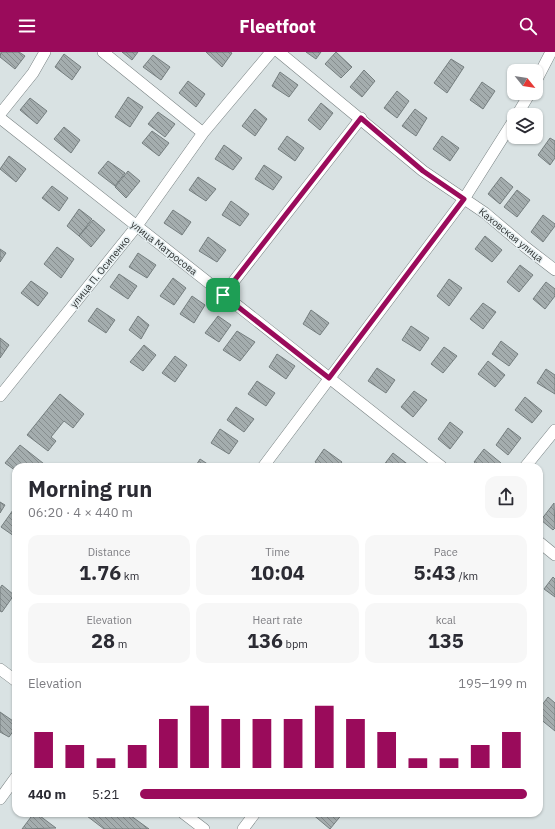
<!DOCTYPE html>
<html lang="en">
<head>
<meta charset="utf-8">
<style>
  body { margin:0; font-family:"IBM Plex Sans",sans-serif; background:#f7f7f7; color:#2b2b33; height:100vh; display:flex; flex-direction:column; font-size:15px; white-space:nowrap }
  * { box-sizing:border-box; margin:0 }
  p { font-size:13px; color:#7c7c81 }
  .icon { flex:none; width:22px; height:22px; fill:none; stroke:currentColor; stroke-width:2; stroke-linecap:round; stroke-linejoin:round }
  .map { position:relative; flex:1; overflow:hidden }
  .drawer { position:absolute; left:12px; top:411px; width:531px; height:354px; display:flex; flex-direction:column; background:#fff; border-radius:12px; box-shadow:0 1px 3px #0004 }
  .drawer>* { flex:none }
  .needle { width:26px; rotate:120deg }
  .tools { position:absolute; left:507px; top:12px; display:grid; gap:8px }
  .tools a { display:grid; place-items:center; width:36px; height:36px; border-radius:8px; background:#fff; box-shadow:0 1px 3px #0004; font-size:20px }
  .pin { position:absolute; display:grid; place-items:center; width:34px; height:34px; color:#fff; margin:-17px; border-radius:8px; box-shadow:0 2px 6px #0006 }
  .round { display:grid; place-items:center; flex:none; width:42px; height:42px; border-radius:12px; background:#f7f7f7 }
  .summary { display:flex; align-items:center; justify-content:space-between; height:68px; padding:0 16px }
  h1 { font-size:22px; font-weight:700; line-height:30px }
  .metrics { display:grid; grid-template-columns:repeat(3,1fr); gap:6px; height:68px; padding:4px 16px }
  .metrics div { display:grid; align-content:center; border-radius:10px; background:#f7f7f7; text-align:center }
  .metrics b { font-size:20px; font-weight:700 }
  .metrics small { font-size:11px; font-weight:400 }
  .metrics p { font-size:11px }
  .chart { height:112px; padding:8px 16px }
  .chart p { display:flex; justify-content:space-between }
  .chart svg { width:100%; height:72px; margin-top:4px; stroke:#9a0b5b; stroke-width:6 }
  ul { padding:0 16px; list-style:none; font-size:13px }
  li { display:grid; grid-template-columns:64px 48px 1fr; align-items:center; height:30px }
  li i { height:10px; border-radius:5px; background:#9a0b5b }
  header { display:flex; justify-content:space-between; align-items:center; height:52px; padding:0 16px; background:#9a0b5b; color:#fff; font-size:18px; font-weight:700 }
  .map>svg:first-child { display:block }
</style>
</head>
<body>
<header><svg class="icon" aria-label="menu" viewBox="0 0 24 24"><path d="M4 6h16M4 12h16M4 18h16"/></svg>Fleetfoot<svg class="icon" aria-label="search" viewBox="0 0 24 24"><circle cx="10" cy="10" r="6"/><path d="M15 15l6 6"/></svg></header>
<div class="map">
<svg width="555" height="777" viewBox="0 0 555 777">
  <defs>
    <pattern id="building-back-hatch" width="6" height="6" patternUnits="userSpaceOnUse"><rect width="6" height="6" fill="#a4adae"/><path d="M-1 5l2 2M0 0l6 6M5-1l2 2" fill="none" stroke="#868d8e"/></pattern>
  </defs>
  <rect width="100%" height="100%" fill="#d9e2e3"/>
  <path fill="url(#building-back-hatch)" stroke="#757e7f" d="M1 0H19L25 4 15 17 0 5Z
    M122 0H138L132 8Z
    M206 0H230L232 1 222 15Z
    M306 0H321L316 7Z
    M336 0 352 15 341 26 325 12Z
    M64 2 81 15 72 28 55 15Z
    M153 3 170 15 161 28 143 15Z
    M451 7 464 15 447 41 434 31Z
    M364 18 375 29 362 45 350 35Z
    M280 20 298 33 289 45 272 34Z
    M188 29 205 42 196 55 179 41Z
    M482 30 495 39 483 57 470 48Z
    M397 39 409 49 397 66 384 56Z
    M128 45 143 55 130 75 115 65Z
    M30 46 47 59 37 72 20 58Z
    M321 51 333 61 320 78 308 68Z
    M255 57 267 67 255 84 242 74Z
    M415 57 427 66 416 84 402 74Z
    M158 60 175 72 165 85 148 72Z
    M64 75 80 88 71 101 54 87Z
    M152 79 169 91 159 104 142 91Z
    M287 84 304 96 295 109 278 97Z
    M442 84 459 96 450 109 433 97Z
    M550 86 555 89V106L550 113 538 103Z
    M224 93 242 106 233 118 215 107Z
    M9 104 26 117 16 130 0 117Z
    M108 109 125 121 115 134 98 121Z
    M264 113 282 125 273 138 255 127Z
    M128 119 140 129 126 146 115 135Z
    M198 125 216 137 206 149 189 138Z
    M501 125 513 135 500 152 488 142Z
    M52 134 68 146 59 159 42 146Z
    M517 138 530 148 517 165 504 155Z
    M231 149 249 162 240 174 222 163Z
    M79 157 92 167 79 184 67 174Z
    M173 158 191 170 182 183 164 171Z
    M543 163 555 172V174L543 190 531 180Z
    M93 168 105 178 91 195 79 184Z
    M485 184 502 198 492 210 475 197Z
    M208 185 226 198 217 210 199 199Z
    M57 195 74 207 61 226 44 212Z
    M0 197 6 201 0 210Z
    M138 201 156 213 147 226 129 215Z
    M520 213 533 223 519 240 507 230Z
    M119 222 137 234 128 247 110 235Z
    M173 226 186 236 174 253 160 244Z
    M449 227 462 236 449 254 437 244Z
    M31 229 48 241 38 254 21 241Z
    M546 230 555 237V244L545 257 533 247Z
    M192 244 205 253 194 271 180 262Z
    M483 251 496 260 483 277 470 267Z
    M97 256 115 268 106 281 88 269Z
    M311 258 329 271 320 283 303 272Z
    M138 264 149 273 141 287 129 278Z
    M218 264 231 273 219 290 205 281Z
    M411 274 429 286 420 299 402 288Z
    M237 279 255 290 240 309 223 298Z
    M0 286 9 293 0 306Z
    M501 289 518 302 509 314 492 302Z
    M144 293 156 303 143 319 130 310Z
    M444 295 457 304 443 321 431 312Z
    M277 302 295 314 286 327 269 315Z
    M175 304 187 313 175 330 162 321Z
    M488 309 505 323 495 335 478 322Z
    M377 316 395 328 386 341 368 329Z
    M546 317 555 323V342L537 331Z
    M257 329 275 341 266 354 248 342Z
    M414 339 427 348 413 365 401 355Z
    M60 342 84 362 73 376 64 369 51 385 56 389 48 399 27 383Z
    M525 345 542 359 532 371 515 358Z
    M236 355 254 367 244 380 227 368Z
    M450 370 463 380 450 397 438 387Z
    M508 376 521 386 508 403 496 393Z
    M220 377 238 389 229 402 211 391Z
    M20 393 48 415H16V419L5 411Z
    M324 397 342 410 338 415H322L315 410Z
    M484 397 501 411 497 415H480L474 410Z
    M393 401 410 414 409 415 383 414Z
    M200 407 212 415H195Z
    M0 450 5 453 0 461Z
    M554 451 555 476 553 478 541 468Z
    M13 458 16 460V481L14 484 1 475Z
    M553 525 555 527V545L544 537Z
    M2 533 14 543 2 560 0 559V536Z
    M548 645 555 651V679L539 666V657Z
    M0 660 16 671V675L9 685 0 680Z
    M34 761H36L56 776 22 777Z
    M83 761H127L149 777H104Z
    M311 761H343L330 777Z"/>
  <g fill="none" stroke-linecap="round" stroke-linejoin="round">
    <g stroke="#798283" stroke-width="12">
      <path id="minor" d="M103 0 203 81
        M279 0 423 119 485 161 524 194 555 218
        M536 29 551 0
        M0 62 33 21 45 0
        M517 63 530 41
        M0 66 442 415
        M223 243 361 66
        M0 344 136 175 203 81 271 0
        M263 415 464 147 514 68
        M525 415 555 378
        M539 490 555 503
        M0 617 16 629
        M0 747 16 725
        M183 761 204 777
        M243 777 255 761"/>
    </g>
    <use href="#minor" stroke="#fff" stroke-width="11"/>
  </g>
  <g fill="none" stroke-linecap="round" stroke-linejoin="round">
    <g stroke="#fff" stroke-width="8">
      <path id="route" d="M361 66 423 119 464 147 329 326 223 243Z"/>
    </g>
    <use href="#route" stroke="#9a0b5b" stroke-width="5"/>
  </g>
  <g text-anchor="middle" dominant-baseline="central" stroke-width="3" stroke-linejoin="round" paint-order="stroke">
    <g font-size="10" fill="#2b2f2f" stroke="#e6eff1">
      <text transform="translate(511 183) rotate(39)">Каховская улица</text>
      <text transform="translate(164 196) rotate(38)">улица Матросова</text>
      <text transform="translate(100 220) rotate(-51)">улица П. Осипенко</text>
    </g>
  </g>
</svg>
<div class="tools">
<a><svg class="needle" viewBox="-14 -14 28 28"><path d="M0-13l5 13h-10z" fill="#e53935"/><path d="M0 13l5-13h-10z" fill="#7c7c81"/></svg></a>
<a><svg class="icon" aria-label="layers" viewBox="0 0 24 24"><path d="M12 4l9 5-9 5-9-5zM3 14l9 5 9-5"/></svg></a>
</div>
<div class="pin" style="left:223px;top:243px;background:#1e9e55"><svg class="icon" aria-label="arrive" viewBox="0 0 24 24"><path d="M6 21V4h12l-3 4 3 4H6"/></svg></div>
<section class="drawer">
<div class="summary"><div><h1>Morning run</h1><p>06:20 · 4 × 440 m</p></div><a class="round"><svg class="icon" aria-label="share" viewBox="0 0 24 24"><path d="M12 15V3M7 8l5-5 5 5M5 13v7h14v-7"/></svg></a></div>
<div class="metrics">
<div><p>Distance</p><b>1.76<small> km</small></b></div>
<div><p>Time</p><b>10:04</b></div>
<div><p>Pace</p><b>5:43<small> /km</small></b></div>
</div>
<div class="metrics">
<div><p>Elevation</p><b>28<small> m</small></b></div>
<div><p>Heart rate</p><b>136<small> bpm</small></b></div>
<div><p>kcal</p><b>135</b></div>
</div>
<div class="chart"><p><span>Elevation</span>195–199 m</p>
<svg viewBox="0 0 160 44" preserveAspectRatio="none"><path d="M5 44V22M15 44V30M25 44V38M35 44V30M45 44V14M55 44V6M65 44V14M75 44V14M85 44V14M95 44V6M105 44V14M115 44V22M125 44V38M135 44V38M145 44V30M155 44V22"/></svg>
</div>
<ul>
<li><b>440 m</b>5:21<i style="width:100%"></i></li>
</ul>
</section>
</div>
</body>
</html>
